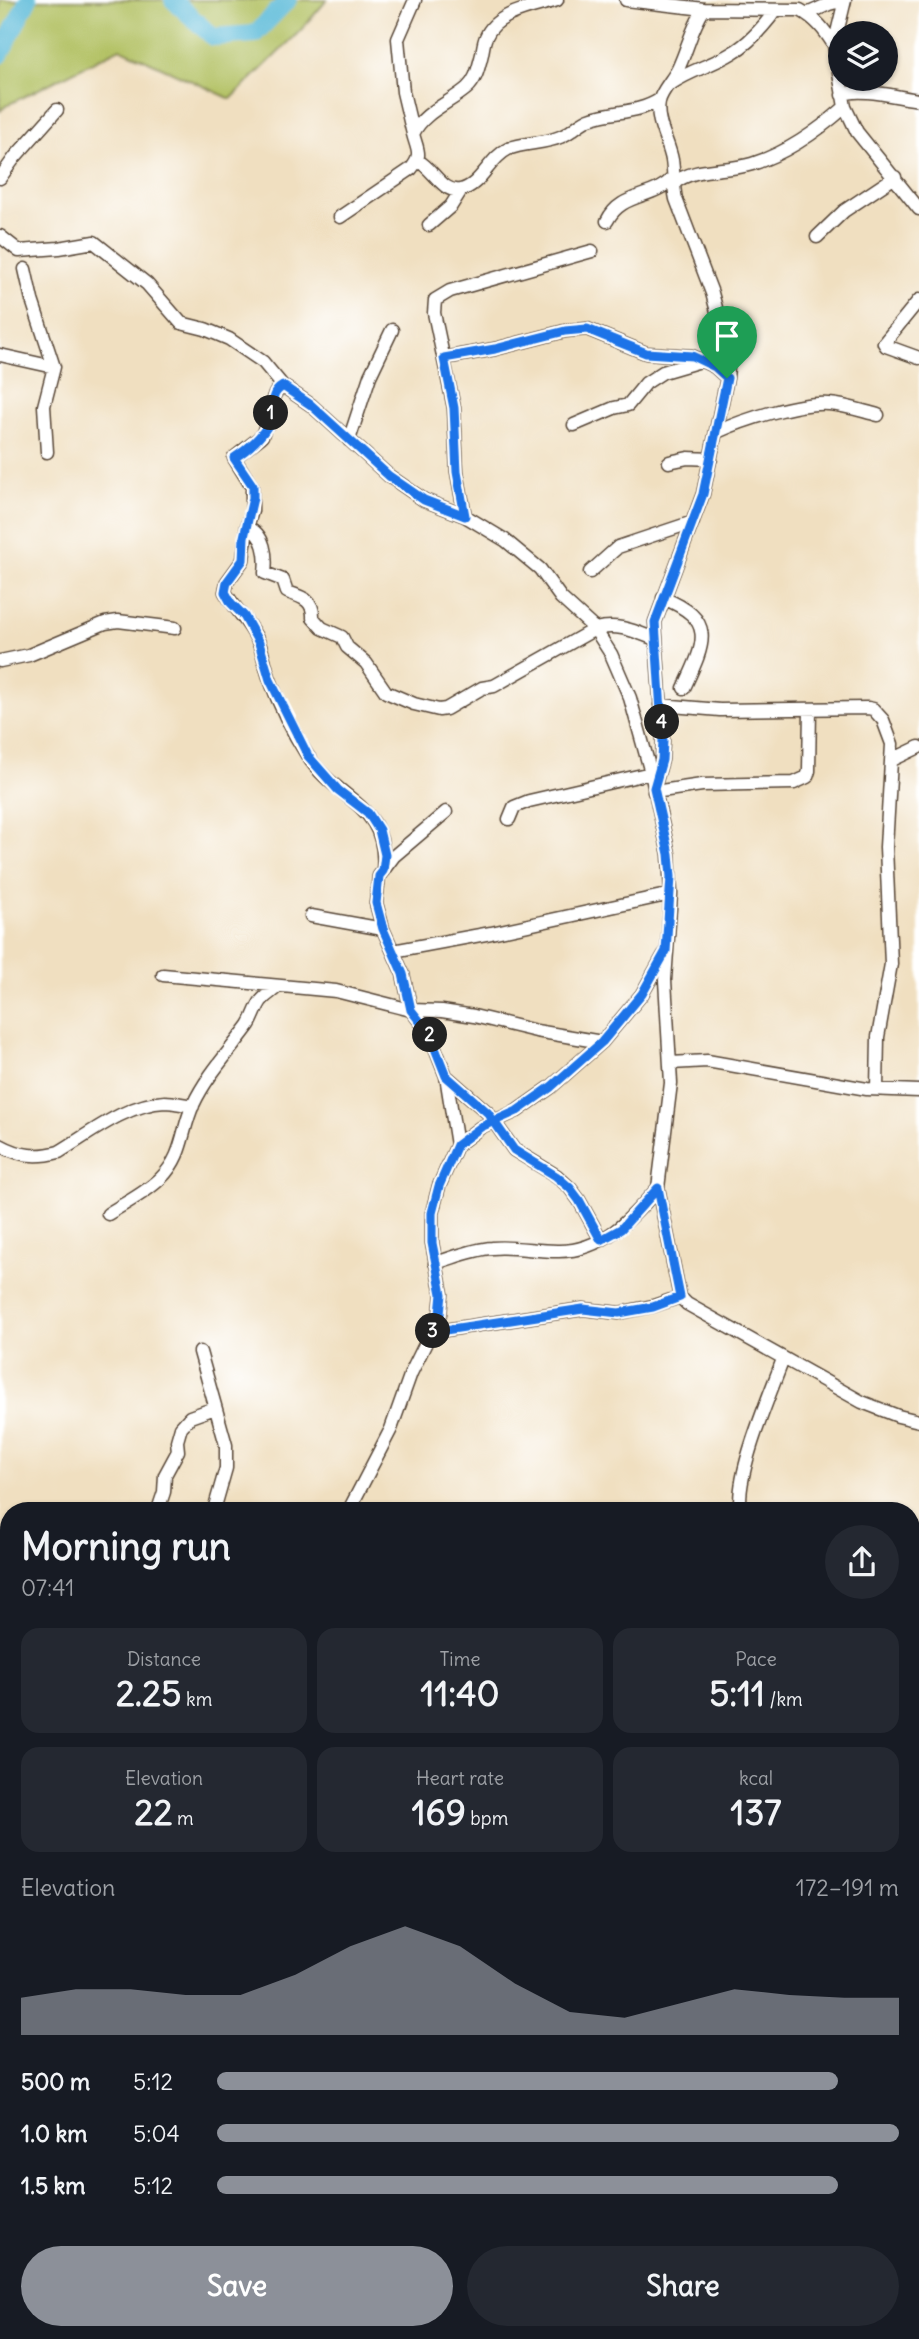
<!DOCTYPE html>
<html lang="en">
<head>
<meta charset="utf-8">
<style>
  body { margin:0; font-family:Delius,sans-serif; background:#242831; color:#f1f3f6; height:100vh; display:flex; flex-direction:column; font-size:26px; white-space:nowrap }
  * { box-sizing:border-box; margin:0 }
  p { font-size:23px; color:#9ea1a6 }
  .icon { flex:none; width:38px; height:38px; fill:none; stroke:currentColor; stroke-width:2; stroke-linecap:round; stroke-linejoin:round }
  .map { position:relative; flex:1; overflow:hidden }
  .sheet { position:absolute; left:0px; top:1502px; width:920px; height:838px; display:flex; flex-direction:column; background:#171b24; border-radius:28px 28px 0 0; box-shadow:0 2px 5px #0004 }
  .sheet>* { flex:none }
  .fabs { position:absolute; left:828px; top:21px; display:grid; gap:14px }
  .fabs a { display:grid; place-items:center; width:70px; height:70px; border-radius:50%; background:#171b24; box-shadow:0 2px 5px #0004; font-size:35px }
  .pin { position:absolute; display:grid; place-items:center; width:60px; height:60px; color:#fff; margin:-72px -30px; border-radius:50% 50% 50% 0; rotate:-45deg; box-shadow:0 0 7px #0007 }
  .pin .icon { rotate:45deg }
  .km { position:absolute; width:35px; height:35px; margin:-18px; border-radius:50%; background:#222; color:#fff; font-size:19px; line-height:35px; text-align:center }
  .round { display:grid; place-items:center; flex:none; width:74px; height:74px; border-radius:37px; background:#242831 }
  .summary { display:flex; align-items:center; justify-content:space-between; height:119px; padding:0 21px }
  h1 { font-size:38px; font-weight:800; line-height:52px }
  .metrics { display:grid; grid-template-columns:repeat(3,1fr); gap:10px; height:119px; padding:7px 21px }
  .metrics div { display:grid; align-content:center; border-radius:18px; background:#242831; text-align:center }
  .metrics b { font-size:35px; font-weight:800 }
  .metrics small { font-size:19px; font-weight:400 }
  .metrics p { font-size:19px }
  .chart { height:196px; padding:14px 21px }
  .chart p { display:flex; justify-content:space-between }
  .chart svg { width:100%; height:126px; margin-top:7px; fill:#8c9099; opacity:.7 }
  .cta { display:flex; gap:14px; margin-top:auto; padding:14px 21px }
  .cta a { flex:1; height:80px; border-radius:42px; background:#8c9099; color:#fff; font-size:28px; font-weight:800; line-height:80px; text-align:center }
  .cta a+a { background:#242831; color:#f1f3f6 }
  ul { padding:0 21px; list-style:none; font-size:23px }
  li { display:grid; grid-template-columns:112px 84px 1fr; align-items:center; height:52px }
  li i { height:18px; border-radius:9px; background:#8c9099 }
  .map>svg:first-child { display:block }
</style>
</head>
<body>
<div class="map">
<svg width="919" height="2339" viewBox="0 0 919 2339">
  <rect width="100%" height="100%" fill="#fff"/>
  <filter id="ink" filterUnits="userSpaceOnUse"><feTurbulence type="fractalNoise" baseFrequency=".0143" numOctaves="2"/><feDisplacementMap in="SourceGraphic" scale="14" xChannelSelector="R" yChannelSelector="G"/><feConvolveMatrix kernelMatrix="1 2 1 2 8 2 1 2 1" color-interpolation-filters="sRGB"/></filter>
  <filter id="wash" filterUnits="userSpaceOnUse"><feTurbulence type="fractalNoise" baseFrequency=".00686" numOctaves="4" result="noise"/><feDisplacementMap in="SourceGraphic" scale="28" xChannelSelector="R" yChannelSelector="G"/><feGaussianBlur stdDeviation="1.57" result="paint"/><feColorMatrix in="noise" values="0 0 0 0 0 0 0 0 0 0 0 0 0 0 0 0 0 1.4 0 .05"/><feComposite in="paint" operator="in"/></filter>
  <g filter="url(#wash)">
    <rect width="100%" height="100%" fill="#f0dfc0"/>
    <path fill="#b2c163" stroke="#767640" stroke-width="2" d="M0 0H327L301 30 231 99 120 48 7 105 0 111Z"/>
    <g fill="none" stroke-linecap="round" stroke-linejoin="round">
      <path stroke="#5abad8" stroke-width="18" d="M173 0 213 37 255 34 288 0
        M0 55 28 0"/>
    </g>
  </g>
  <g filter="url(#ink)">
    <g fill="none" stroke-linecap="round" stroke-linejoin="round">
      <g stroke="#564536" stroke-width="15">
        <path id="minor" d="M626 0 704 9 800 10C816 19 824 29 834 45
          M845 0 834 45 845 107 857 132 919 209
          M807 14 829 4 844 0
          M672 83C691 70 713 65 732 53 750 43 764 26 776 10
          M842 95C858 86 900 98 919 100
          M413 134 403 92 398 39 415 0
          M418 161C433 168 442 193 460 190 481 186 489 158 508 149 524 142 544 144 560 137 572 133 580 121 592 118 614 111 639 113 659 100
          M0 178 15 157 57 110
          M673 184C694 166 726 172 752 164 787 153 818 131 845 107
          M340 217 411 169C423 155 417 150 413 134 423 112 450 103 467 88 476 80 478 69 481 58 483 52 483 43 486 37 496 12 535 7 557 0
          M607 221C621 192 652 200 673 178
          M429 225 451 206 461 190
          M0 236 19 251 59 248 94 242 147 284 181 323 205 329 229 339 263 362 283 386 311 405 389 476 424 500 465 516 505 540 540 569 561 598 595 629 611 654 630 698 651 773 669 854 671 894 665 980 671 1083 658 1188 680 1297 687 1304 862 1402 898 1416 919 1421
          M817 237 844 211 895 177
          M25 269 32 300 54 367 44 406 47 452
          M919 300 884 343 886 346 919 358
          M0 355 54 367
          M444 358 495 349 565 331 587 329 646 353 692 356 715 367 727 378
          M283 386C270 393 272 408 270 422L265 427 262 436 234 458 252 487V511L247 527C265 534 267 556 265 573L283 580 287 592C302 597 314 600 313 618L322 628 342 637 347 647 366 663 386 692 414 704 439 710 446 709 482 688 494 686 595 629C618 623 634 631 655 639
          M574 425 614 408 628 405 646 383 663 372 704 360
          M717 432C745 419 799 402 829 404 845 405 862 411 878 415
          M349 440 370 376 392 330
          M669 462 688 458 711 459
          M465 516 457 472 454 408 434 313 435 300 450 291 592 251
          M247 527 243 560 227 582 225 592C235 609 249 622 258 641 263 652 265 665 269 677 278 702 293 733 307 755 338 803 389 803 383 871
          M590 572 618 547 693 522
          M663 598C717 620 705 643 684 688
          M0 661 29 655 105 623 118 621 175 628
          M660 705 720 710 868 708 873 709 883 720 892 744 886 847 891 964 878 1037 877 1089
          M892 760 919 747
          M654 788 662 760 663 741 655 622 703 494 727 378 729 356 712 293 676 199C673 186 674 173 672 160 669 142 655 121 659 102 660 93 673 79 678 69 688 48 691 29 704 9
          M654 792 702 785 794 783 807 777 809 771 810 709
          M446 812 394 856 379 876 376 903 383 929 403 974 411 1010 429 1033 446 1076 457 1145
          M509 819 514 807 529 801 651 773
          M311 916 383 929
          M393 951 491 933 671 894
          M163 975 336 991 411 1010 442 1011 474 1016 536 1031 602 1042
          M671 1063 707 1061 867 1089 919 1091
          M446 1076 488 1113 514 1150 557 1176 570 1188 579 1200 601 1240
          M0 1145C20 1156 37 1158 59 1152 91 1133 126 1104 165 1102 174 1102 184 1105 193 1106
          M108 1214C125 1203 146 1193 161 1178 184 1155 181 1131 193 1105 207 1075 230 1051 249 1025 254 1017 256 1008 261 1001 266 995 272 992 277 987
          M435 1263C453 1258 473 1249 492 1248 514 1246 535 1251 557 1251 602 1252 631 1219 658 1188
          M432 1332 583 1309 619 1313 653 1306 680 1297
          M200 1352 226 1445V1468L214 1510
          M158 1510 164 1492 165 1475 178 1451 177 1441 181 1427 190 1417 215 1408
          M349 1510 391 1429 411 1373 440 1314 442 1294 432 1243V1213L439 1186 457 1145 481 1127 517 1111 551 1087 602 1042 642 994 664 955
          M741 1510C734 1476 770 1395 783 1359
          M0 1553 9 1556
          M912 1588 919 1590
          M0 1776 9 1774
          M912 1911 919 1892
          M0 1949 9 1970
          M919 1973 914 1980 919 2003
          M0 2035H9
          M912 2328 919 2337
          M156 2331 157 2339
          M301 2331 302 2339
          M518 2331 521 2339
          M668 2331 669 2339
          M171 2339 179 2331
          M896 2339 904 2331"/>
      </g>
      <g stroke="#564536" stroke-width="17">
        <path id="tertiary" d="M912 2124 919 2125
          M0 2129 9 2127"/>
      </g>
      <use href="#minor" stroke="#fff" stroke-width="12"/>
      <use href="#tertiary" stroke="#fff" stroke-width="14"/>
    </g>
  </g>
  <g fill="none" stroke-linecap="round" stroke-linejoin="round" filter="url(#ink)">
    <g stroke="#fff" stroke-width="14">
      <path id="route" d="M727 378 715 367 692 356 646 353 587 329 565 331 495 349 444 358 454 408 457 472 465 516 424 500 389 476 311 405 283 386C266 396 277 409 270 422 263 435 249 449 234 458L253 486V498L244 537 243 560 227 582 225 592 231 603 244 616 259 643 270 680 308 756 338 790 368 813 379 830 385 855 383 871 379 876 376 903 383 929 403 974 411 1010 429 1033 446 1076 488 1113 514 1150 556 1176 570 1188 579 1200 601 1240 621 1229 658 1188 680 1297 653 1307 619 1313 583 1309 432 1332 440 1314 442 1294 432 1243V1213L439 1186 457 1145 481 1127 517 1111 551 1087 602 1042 642 994 666 951 671 877 669 854 654 788 662 760 663 741 655 622 703 494 727 378"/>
    </g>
    <use href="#route" stroke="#1a73e8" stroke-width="9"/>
  </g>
</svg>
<div class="fabs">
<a><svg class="icon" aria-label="layers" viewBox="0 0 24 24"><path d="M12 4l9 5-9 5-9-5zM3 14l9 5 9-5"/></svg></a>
</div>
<div class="pin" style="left:727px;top:378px;background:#1e9e55"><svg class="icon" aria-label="arrive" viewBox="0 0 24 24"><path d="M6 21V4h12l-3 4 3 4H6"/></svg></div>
<b class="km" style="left:271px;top:413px">1</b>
<b class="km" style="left:430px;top:1035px">2</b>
<b class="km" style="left:433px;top:1331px">3</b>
<b class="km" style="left:662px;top:722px">4</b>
<section class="sheet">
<div class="summary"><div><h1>Morning run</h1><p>07:41</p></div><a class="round"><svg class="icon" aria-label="share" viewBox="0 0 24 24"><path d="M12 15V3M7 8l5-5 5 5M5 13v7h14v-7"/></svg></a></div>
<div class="metrics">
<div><p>Distance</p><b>2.25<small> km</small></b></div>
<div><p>Time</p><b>11:40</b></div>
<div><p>Pace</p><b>5:11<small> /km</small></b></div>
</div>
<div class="metrics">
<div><p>Elevation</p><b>22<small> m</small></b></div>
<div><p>Heart rate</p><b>169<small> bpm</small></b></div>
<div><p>kcal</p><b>137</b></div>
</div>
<div class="chart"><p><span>Elevation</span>172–191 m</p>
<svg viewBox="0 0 160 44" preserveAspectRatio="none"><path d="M0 44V31L10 28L20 28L30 30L40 30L50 23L60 13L70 6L80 13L90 26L100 36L110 38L120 33L130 28L140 30L150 31L160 31V44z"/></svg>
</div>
<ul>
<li><b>500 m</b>5:12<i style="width:91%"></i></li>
<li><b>1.0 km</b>5:04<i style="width:100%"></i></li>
<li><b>1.5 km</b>5:12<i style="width:91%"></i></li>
</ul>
<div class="cta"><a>Save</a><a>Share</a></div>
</section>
</div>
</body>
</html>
